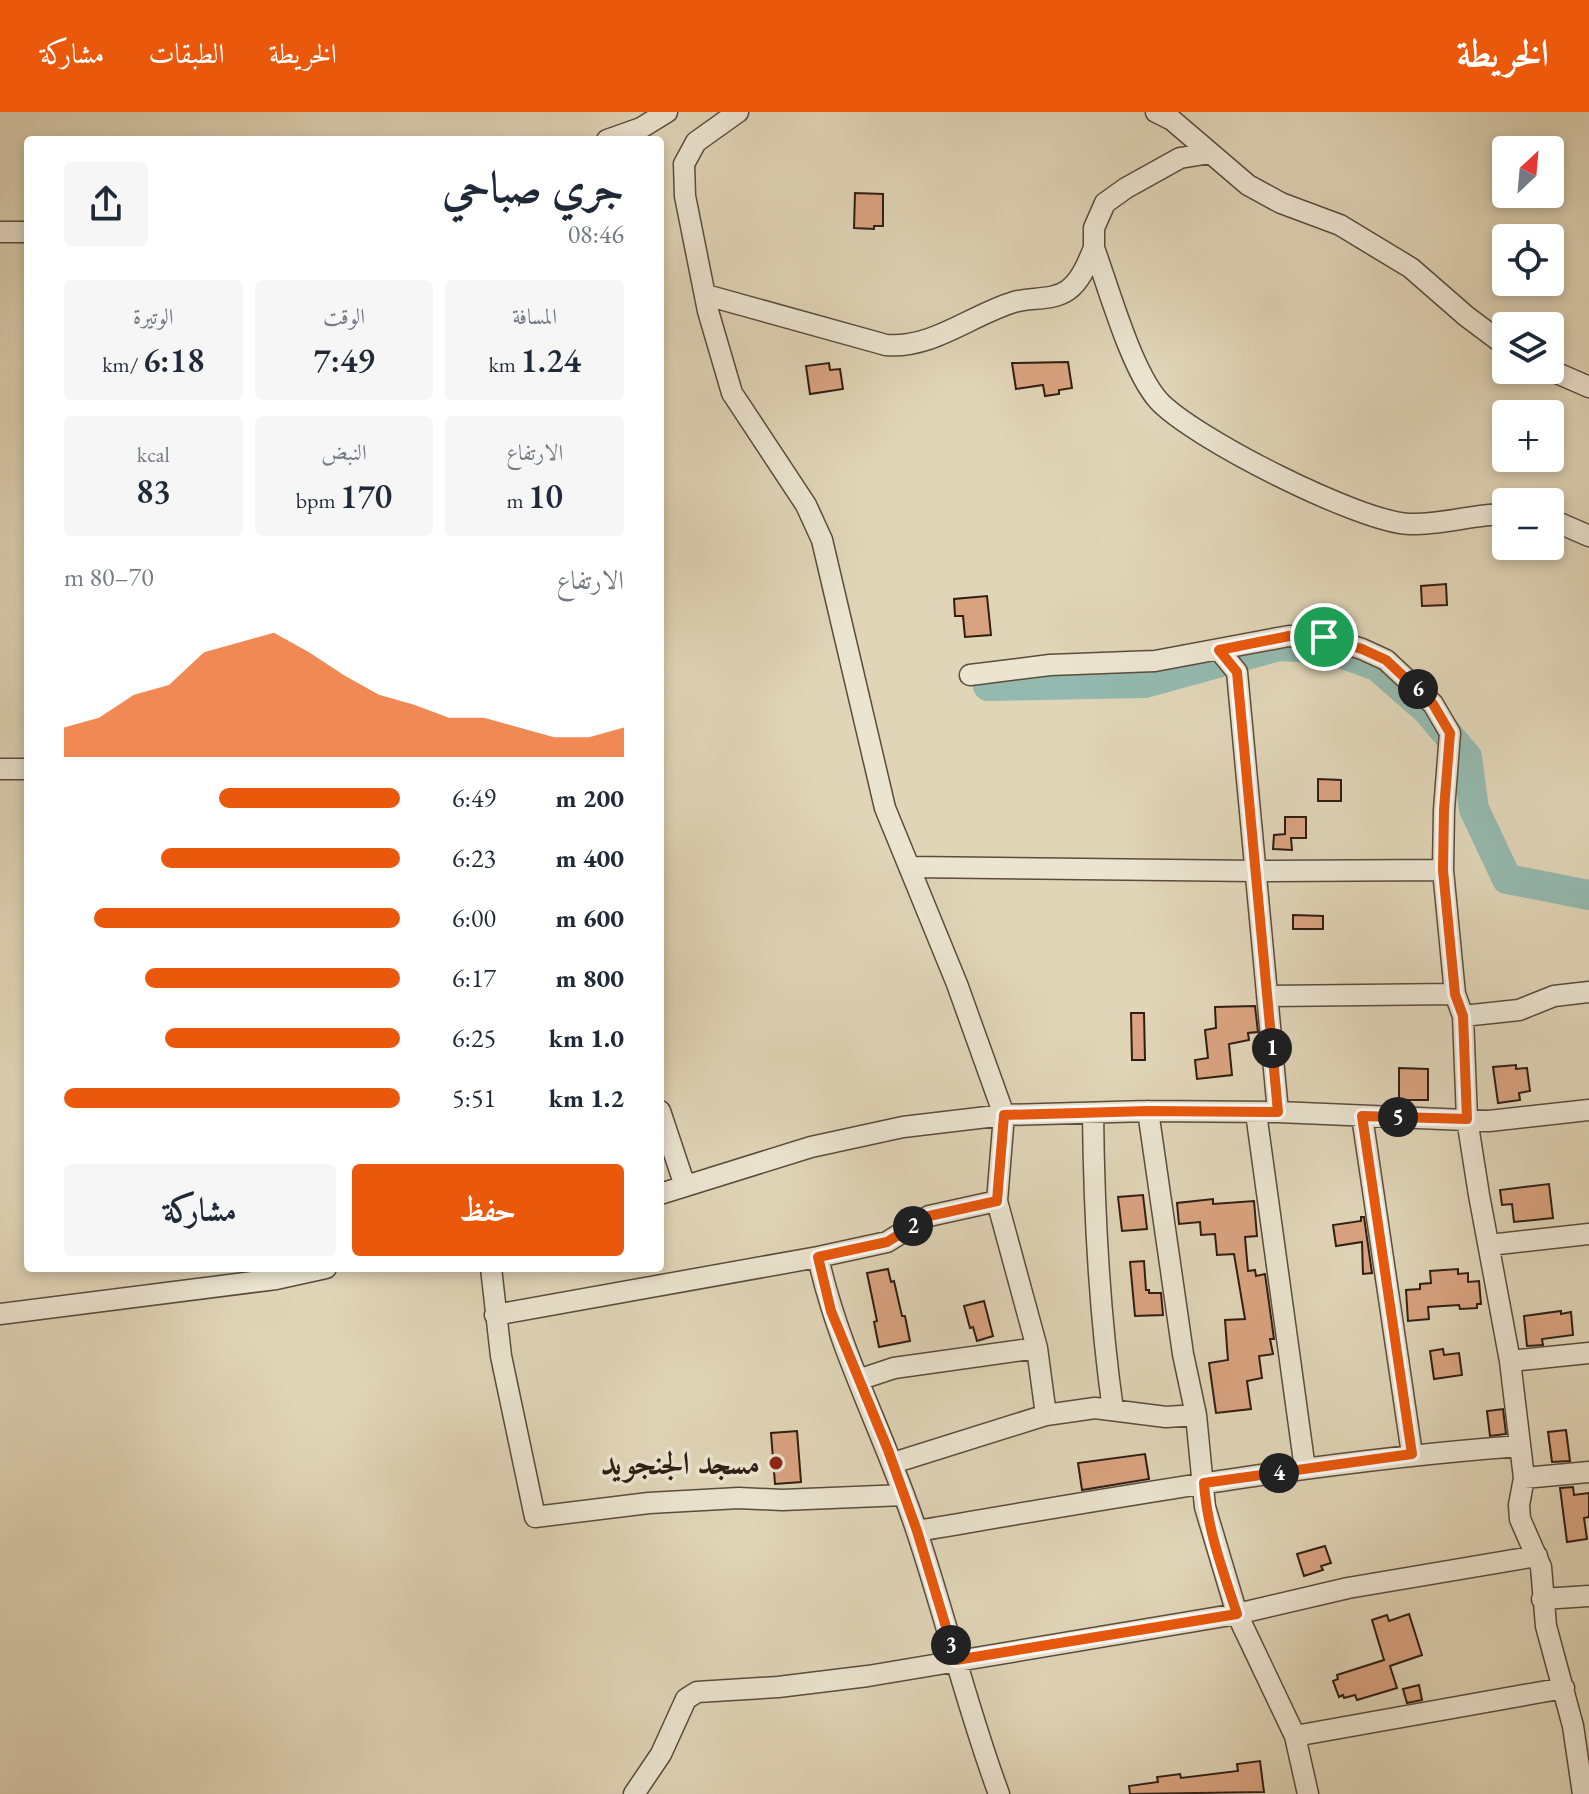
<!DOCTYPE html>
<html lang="ar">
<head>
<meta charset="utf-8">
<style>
  body { margin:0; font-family:"EB Garamond",Amiri,serif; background:#f6f6f7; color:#1f2937; direction:rtl; height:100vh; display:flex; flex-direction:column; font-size:30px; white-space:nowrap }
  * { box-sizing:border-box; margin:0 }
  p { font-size:26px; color:#747a83 }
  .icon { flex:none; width:44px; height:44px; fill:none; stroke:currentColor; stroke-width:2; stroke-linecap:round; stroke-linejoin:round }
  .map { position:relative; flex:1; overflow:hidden; direction:ltr }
  .side { position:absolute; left:24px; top:24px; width:640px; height:1136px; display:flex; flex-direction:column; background:#fff; border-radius:8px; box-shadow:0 4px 12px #0003; direction:rtl }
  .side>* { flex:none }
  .needle { width:52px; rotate:26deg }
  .buttons { position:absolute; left:1492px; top:24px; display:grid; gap:16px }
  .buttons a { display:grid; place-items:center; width:72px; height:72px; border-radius:8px; background:#fff; box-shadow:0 4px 12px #0003; font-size:40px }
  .pin { position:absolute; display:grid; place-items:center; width:68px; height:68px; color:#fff; margin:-34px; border:4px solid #fff; border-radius:50%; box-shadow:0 2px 8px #0007 }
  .km { position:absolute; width:40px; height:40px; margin:-20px; border-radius:50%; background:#222; color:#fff; font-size:22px; line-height:40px; text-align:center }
  .round { display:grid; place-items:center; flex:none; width:84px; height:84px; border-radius:8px; background:#f6f6f7 }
  .head { display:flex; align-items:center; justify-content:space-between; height:136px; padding:0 40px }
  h1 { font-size:44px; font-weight:600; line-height:60px }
  .stats { display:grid; grid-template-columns:repeat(3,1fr); gap:12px; height:136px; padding:8px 40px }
  .stats div { display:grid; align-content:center; border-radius:8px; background:#f6f6f7; text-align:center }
  .stats b { font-size:34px; font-weight:600 }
  .stats small { font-size:22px; font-weight:400 }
  .stats p { font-size:22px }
  .chart { height:224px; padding:16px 40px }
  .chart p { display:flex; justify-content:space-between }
  .chart svg { width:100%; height:144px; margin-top:8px; fill:#ea580c; opacity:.7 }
  .primary-button { display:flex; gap:16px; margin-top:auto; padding:16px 40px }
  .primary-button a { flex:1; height:92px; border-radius:8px; background:#ea580c; color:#fff; font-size:32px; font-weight:600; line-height:92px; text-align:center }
  .primary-button a+a { background:#f6f6f7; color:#1f2937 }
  ul { padding:0 40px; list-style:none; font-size:26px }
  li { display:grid; grid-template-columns:128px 96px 1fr; align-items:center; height:60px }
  li i { height:20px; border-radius:10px; background:#ea580c }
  header { display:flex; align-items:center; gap:48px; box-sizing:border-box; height:112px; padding:0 40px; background:#ea580c; color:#fff }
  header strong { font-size:38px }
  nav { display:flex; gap:44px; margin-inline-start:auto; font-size:28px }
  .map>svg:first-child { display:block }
</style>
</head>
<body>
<header>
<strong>الخريطة</strong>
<nav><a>الخريطة</a><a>الطبقات</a><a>مشاركة</a></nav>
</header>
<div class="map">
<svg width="1589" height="1682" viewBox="0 0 1589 1682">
  <rect width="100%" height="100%" fill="#e0d5b7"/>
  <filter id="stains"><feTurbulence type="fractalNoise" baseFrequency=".0025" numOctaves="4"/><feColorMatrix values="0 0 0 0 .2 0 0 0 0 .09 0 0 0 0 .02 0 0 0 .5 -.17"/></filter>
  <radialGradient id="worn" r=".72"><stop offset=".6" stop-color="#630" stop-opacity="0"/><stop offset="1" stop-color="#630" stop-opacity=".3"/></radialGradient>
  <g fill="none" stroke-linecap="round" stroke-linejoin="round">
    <path stroke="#94b9af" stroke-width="30" d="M988 574 1145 571 1279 534 1329 537 1377 554 1427 598 1467 645 1474 697 1507 767 1589 783"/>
  </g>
  <path fill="#daa380" stroke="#2f1e13" stroke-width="2" d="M855 81 883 82V114H874V117L854 116Z
    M1068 250 1072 276 1059 278V282L1045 284 1043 273 1016 277 1012 251Z
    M829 251 830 258 840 257 843 277 810 282 806 254Z
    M1446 472 1447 493 1422 494 1421 474Z
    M987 484 991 523 965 525 963 504H955L954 487Z
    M1318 667 1341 668V689H1318Z
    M1285 705H1306V726H1291L1292 738 1273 737 1274 723 1285 722Z
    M1293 803 1323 804V817H1293Z
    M1255 894 1258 920 1248 921 1249 928 1229 932 1232 963 1197 967 1195 948 1208 946 1205 918 1216 916 1215 895Z
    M1131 901H1144L1145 948H1132Z
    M1516 953V957L1527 956 1530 979 1519 981 1520 988 1498 991 1493 955Z
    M1399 956 1428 957V988H1399Z
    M1549 1072 1553 1106 1514 1110 1512 1092 1502 1093 1500 1078Z
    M1143 1083 1147 1117 1122 1119 1118 1085Z
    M1213 1087V1092L1254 1089 1257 1124 1245 1125 1248 1159 1255 1158 1256 1164 1265 1162 1274 1227H1270L1273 1242 1259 1244 1262 1266 1247 1269 1251 1297 1216 1301 1209 1251 1228 1248 1225 1208 1245 1207 1234 1142 1217 1143 1215 1122 1201 1123 1200 1110 1179 1112 1177 1091Z
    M1361 1105H1364L1372 1161 1363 1162 1362 1130 1336 1134 1333 1113 1361 1109Z
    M1144 1149 1146 1178H1149V1181H1161L1163 1203 1135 1204 1130 1150Z
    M888 1157 891 1170 894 1169 902 1204H905L910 1229 879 1235 874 1210 877 1209 867 1161Z
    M1458 1157V1162L1468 1161V1170L1479 1169 1481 1192H1477V1196L1460 1197 1459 1193 1428 1195 1429 1207 1408 1209 1406 1178 1420 1177V1172L1431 1171 1430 1159Z
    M984 1189 993 1224 977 1229 973 1215 970 1216 964 1194Z
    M1561 1199V1202L1571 1200 1573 1223 1542 1227 1543 1233 1527 1234 1524 1204Z
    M1443 1237 1444 1243 1459 1241 1462 1263 1434 1267 1430 1239Z
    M1503 1297 1506 1322 1490 1324 1487 1299Z
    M1566 1318 1570 1349 1552 1350 1548 1320Z
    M797 1319 801 1370 775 1372 771 1321Z
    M1145 1342 1149 1367 1082 1378 1078 1351Z
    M1573 1375 1574 1383 1589 1381V1405L1584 1406 1587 1427 1567 1430 1560 1376Z
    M1325 1434 1331 1451 1321 1454 1323 1458 1304 1464 1297 1442Z
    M1409 1502 1422 1543 1390 1554 1397 1576 1357 1588 1355 1583 1344 1586 1343 1583 1339 1585 1333 1569 1338 1567 1337 1563 1384 1548 1372 1508 1387 1503 1389 1509Z
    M1419 1573 1422 1588 1407 1591 1403 1577Z
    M1260 1649 1264 1680 1130 1682 1129 1674 1158 1670 1157 1665 1180 1662 1181 1666 1238 1659 1237 1652Z"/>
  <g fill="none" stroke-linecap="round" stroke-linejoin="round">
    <g stroke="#5b4c3c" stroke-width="23">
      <path id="minor" d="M738 0 696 30 684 52 685 84 708 199 732 281 806 393 822 428 885 696 957 872 1004 1003 997 1089 1037 1236 1046 1303 893 1351
        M1156 0 1172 8 1248 73 1281 91 1340 113 1411 156 1466 204 1506 234
        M607 28 641 16 667 0
        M1210 41 1180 46 1126 76 1105 91 1094 116V136C1109 177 1131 257 1158 288 1191 325 1359 410 1409 412 1441 413 1474 402 1506 402
        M0 120H28
        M706 183 886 233C932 237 971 203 1014 190 1031 185 1053 189 1068 178 1081 169 1088 150 1094 136
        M1550 258 1589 275
        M1550 407 1589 424
        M1219 538 1237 560 1278 1000
        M970 563 1050 553 1155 549 1289 524 1324 525 1362 537 1386 548 1433 592 1450 621 1444 698 1443 758 1455 882 1463 904 1467 1007 1479 1083 1510 1249 1524 1366 1519 1393 1520 1407 1541 1455 1546 1514 1573 1614 1583 1682
        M0 657H28
        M911 755 1255 759 1443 758
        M1267 884 1455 882
        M1463 904 1519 898 1554 884 1589 880
        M660 999 685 1074
        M1148 999 1183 1242 1196 1303 1205 1395 1237 1502 1295 1624 1308 1682
        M1093 1001C1094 1101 1099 1199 1113 1298
        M1256 1001 1305 1357
        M1362 1004 1412 1342
        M660 1082 811 1035 903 1015 1004 1003 1148 999 1278 1000 1489 1009 1589 998
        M1489 1133 1589 1122
        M818 1145C839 1241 887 1327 917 1420 946 1507 967 1596 999 1682
        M491 1156 501 1244 535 1405 649 1391 739 1386 782 1388 904 1383
        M0 1202 276 1167 326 1156
        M495 1203 818 1145 887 1130 929 1104 997 1089
        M1510 1249 1589 1241
        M858 1268 894 1256 1037 1236
        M1046 1303 1095 1296 1166 1305 1196 1303
        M1524 1366 1589 1360
        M917 1419C1117 1385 1317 1349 1520 1334
        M1542 1487 1589 1484
        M1295 1624 1564 1576
        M634 1682 661 1642 686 1587 697 1580 778 1575 868 1564 1237 1502 1348 1476 1537 1444"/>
    </g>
    <use href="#minor" stroke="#ebe4d0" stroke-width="20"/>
  </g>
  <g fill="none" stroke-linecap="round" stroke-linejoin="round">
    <g stroke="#fff" stroke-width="16">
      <path id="route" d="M1289 524 1324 525 1362 537 1386 548 1433 592 1450 621 1444 698 1443 758 1455 882 1463 904 1467 1007 1362 1004 1412 1342 1204 1371C1207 1417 1223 1459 1237 1502L956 1548 917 1419 888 1338 831 1199 818 1145 887 1130 929 1104 997 1089 1004 1003 1148 999 1278 1000 1237 560 1219 538Z"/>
    </g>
    <use href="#route" stroke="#ea580c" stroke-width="10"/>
  </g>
  <circle fill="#8f2418" stroke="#ebe4d0" stroke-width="3" cx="776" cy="1351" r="8"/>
  <g text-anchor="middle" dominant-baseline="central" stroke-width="7" stroke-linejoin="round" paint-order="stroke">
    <g font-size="32" font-weight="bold" fill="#2f1e13" stroke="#ebe4d0" text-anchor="end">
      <text x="760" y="1351">مسجد الجنجويد</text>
    </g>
  </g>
  <rect width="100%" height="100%" filter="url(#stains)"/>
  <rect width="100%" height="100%" fill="url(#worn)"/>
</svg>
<div class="buttons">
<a><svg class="needle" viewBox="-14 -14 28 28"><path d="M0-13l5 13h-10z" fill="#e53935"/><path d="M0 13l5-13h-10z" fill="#747a83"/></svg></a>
<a><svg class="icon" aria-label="locate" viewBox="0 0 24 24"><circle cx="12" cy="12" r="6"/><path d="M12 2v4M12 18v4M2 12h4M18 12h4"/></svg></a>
<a><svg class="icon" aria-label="layers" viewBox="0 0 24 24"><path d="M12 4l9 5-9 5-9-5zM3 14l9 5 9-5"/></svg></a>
<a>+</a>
<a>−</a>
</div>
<div class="pin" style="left:1324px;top:525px;background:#1e9e55"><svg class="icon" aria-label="arrive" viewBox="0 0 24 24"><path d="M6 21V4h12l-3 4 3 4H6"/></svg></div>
<b class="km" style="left:1272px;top:936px">1</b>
<b class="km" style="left:913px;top:1114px">2</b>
<b class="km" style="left:951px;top:1533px">3</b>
<b class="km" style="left:1279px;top:1361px">4</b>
<b class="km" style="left:1398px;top:1005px">5</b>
<b class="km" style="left:1418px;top:577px">6</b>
<section class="side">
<div class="head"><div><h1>جري صباحي</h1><p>08:46</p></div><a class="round"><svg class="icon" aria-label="share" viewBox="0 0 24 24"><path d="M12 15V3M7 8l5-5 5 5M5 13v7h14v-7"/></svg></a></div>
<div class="stats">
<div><p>المسافة</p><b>1.24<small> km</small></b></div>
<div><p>الوقت</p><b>7:49</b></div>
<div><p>الوتيرة</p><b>6:18<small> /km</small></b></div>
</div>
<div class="stats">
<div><p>الارتفاع</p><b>10<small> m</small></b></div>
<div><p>النبض</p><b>170<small> bpm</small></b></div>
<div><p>kcal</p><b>83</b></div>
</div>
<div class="chart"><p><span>الارتفاع</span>70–80 m</p>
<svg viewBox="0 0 160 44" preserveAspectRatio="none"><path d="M0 44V35L10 32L20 25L30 22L40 12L50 9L60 6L70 12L80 19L90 25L100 28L110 32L120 32L130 35L140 38L150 38L160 35V44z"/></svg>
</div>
<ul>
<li><b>200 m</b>6:49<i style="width:54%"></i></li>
<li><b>400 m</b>6:23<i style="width:71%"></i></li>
<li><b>600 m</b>6:00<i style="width:91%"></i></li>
<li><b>800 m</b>6:17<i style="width:76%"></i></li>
<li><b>1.0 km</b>6:25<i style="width:70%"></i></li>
<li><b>1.2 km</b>5:51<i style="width:100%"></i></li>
</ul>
<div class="primary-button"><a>حفظ</a><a>مشاركة</a></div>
</section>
</div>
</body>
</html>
